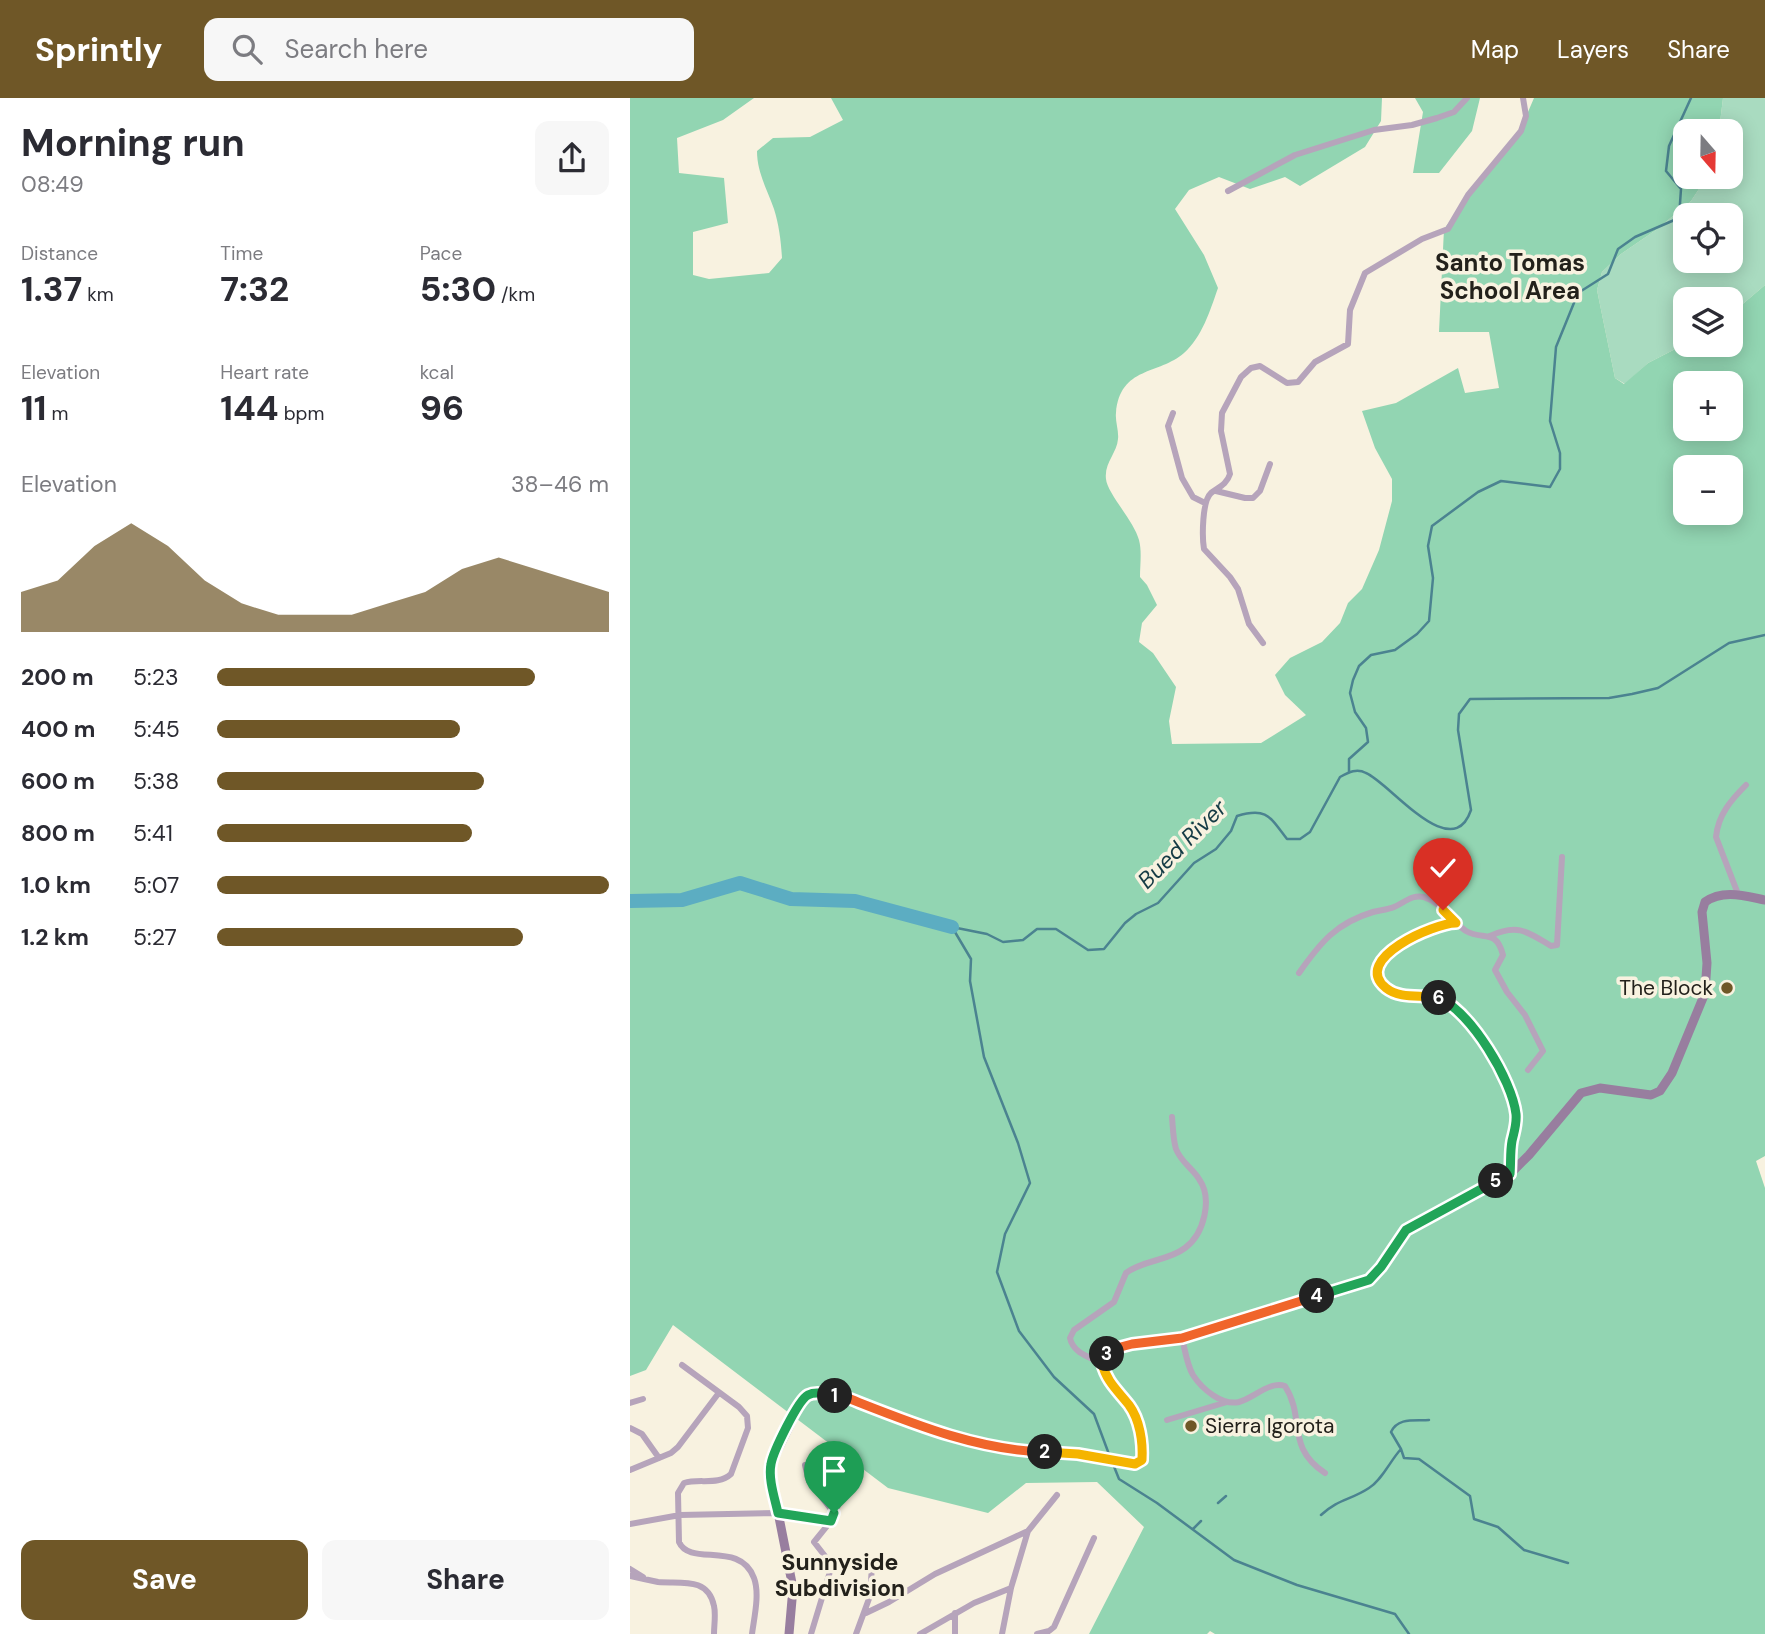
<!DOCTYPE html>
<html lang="en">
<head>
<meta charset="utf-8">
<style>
  body { margin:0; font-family:"DM Sans",sans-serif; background:#f7f7f7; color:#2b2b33; height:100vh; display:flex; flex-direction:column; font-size:26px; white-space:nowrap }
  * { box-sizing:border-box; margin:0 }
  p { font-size:23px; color:#7c7c81 }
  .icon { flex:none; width:38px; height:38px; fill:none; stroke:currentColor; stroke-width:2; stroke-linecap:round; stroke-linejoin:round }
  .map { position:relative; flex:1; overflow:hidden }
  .side { display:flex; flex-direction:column; background:#fff; width:630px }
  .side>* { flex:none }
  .needle { width:46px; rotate:160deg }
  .controls { position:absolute; left:1043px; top:21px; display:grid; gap:14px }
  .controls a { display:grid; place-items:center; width:70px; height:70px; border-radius:14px; background:#fff; box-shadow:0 4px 18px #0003; font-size:35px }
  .pin { position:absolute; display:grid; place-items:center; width:60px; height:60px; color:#fff; margin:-72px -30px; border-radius:50% 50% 50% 0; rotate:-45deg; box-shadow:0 0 7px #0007 }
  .pin .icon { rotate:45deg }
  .km { position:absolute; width:35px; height:35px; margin:-18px; border-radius:50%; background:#222; color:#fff; font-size:19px; line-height:35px; text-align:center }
  .round { display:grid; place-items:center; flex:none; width:74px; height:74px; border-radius:14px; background:#f7f7f7 }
  .summary { display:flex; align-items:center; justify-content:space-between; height:119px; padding:0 21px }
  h1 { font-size:38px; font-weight:700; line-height:52px }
  .metrics { display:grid; grid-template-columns:repeat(3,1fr); gap:10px; height:119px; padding:7px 21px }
  .metrics div { display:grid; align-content:center }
  .metrics b { font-size:35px; font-weight:700 }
  .metrics small { font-size:19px; font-weight:400 }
  .metrics p { font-size:19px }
  .chart { height:196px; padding:14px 21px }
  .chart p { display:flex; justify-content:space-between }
  .chart svg { width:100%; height:126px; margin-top:7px; fill:#6f5727; opacity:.7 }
  .action { display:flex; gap:14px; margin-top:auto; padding:14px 21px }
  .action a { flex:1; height:80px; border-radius:14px; background:#6f5727; color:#fff; font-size:28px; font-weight:700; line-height:80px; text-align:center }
  .action a+a { background:#f7f7f7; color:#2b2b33 }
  ul { padding:0 21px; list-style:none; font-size:23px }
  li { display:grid; grid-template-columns:112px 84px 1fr; align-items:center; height:52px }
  li i { height:18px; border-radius:9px; background:#6f5727 }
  header { display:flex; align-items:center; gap:42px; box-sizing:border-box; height:98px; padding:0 35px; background:#6f5727; color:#fff }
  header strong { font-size:33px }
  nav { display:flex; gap:38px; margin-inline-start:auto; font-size:24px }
  .search { width:490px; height:63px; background:#f7f7f7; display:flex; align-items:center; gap:18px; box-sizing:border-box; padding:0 24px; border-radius:14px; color:#7c7c81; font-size:26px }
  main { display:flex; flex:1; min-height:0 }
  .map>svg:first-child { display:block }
</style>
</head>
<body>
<header>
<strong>Sprintly</strong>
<div class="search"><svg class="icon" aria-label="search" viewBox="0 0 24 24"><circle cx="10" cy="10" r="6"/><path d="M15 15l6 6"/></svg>Search here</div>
<nav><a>Map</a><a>Layers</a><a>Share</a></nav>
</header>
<main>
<section class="side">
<div class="summary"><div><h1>Morning run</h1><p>08:49</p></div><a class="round"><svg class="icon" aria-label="share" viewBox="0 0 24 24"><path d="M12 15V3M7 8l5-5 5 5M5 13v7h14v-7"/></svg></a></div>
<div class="metrics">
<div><p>Distance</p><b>1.37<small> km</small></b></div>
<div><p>Time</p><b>7:32</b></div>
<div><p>Pace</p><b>5:30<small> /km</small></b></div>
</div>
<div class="metrics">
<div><p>Elevation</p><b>11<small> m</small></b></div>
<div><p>Heart rate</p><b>144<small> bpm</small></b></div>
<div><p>kcal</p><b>96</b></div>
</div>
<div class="chart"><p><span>Elevation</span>38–46 m</p>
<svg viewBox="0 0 160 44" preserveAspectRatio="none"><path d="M0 44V30L10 26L20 14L30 6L40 14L50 26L60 34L70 38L80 38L90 38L100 34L110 30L120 22L130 18L140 22L150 26L160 30V44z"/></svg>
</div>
<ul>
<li><b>200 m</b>5:23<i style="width:81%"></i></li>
<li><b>400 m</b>5:45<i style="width:62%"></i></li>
<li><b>600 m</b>5:38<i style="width:68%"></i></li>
<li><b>800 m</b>5:41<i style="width:65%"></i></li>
<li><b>1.0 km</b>5:07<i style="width:100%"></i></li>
<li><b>1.2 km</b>5:27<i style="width:78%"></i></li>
</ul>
<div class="action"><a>Save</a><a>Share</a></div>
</section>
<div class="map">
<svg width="1135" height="1536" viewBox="0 0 1135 1536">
  <rect width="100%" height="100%" fill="#f8f2e0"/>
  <path fill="#a9dbc0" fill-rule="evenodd" d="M1093 0H1135V187L1101 216V201H1055V246L1018 265 995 286 985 280 967 192 972 174 991 156 1026 132 1061 103 1077 79H1101V33H1089ZM1055 117H1101V163H1055Z"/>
  <path fill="#92d5b2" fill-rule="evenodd" d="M0 0H124L93 22 47 40 49 75 94 80 98 125 63 134V177L79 181 139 175 152 160C151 143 149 127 144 111 137 91 127 74 127 53L143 40 180 39 213 22 201 0H752L751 23 735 49 670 88 655 79 620 91 589 79 559 92 545 111 574 157 588 190C580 213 572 239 554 255 529 277 490 268 486 315 485 323 489 333 488 341 487 355 474 365 476 381 477 395 504 423 509 442 512 453 510 467 510 479L517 487 527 507 512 525 509 544 523 555 546 589 539 623 542 646 631 645 676 617 655 597 645 577 660 560 692 544 710 525 718 505 732 491 749 452 762 403V381L745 350 732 313 766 305 828 270 835 295 869 290 859 234H809L814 131 892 28 904 0H1093L1089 33H1055V79H1077L1061 103 1026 132 991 156 972 174 967 192 985 280 994 286 1018 265 1055 246 1101 247V216L1135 187V1058L1126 1063 1135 1090V1536H585L580 1533 577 1536H459L514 1429 467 1384 396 1385 358 1415 258 1390 43 1227 16 1272 0 1278ZM1055 285H1101V331H1055ZM1055 369H1101V415H1055Z
    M785 0H850L842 33 809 75H783L793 14Z"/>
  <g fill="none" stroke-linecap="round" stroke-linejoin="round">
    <path stroke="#4b8390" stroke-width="2.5" d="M719 674V661L738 644 736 630 725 614 720 595 723 582 729 568 741 557 765 552 787 536 799 523 803 480 798 448 802 428 848 394 871 383 920 389 930 371V355L920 323 926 249 948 195 978 176 988 151 1005 139 1049 120 1051 91 1036 73 1039 48 1061 0
      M322 829 357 836 373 844 393 842 407 831H426L458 852 474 851 495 825 506 816 528 805 564 765 586 751 601 733 607 718C637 709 640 719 657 741H670L680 734 710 679C719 674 727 670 736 675 759 684 822 768 841 712L828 632 829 616 840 601 979 600 1002 596 1028 590 1099 545 1135 537
      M322 829 341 861 340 883 354 959 388 1045 400 1085 375 1136 367 1174 389 1233 424 1279 464 1316 480 1359
      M771 1351 774 1360 789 1361 840 1398 844 1421 868 1429 894 1452 938 1465
      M483 1366 489 1381 527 1405 604 1462 667 1487 765 1516 779 1536
      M588 1405 596 1398
      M691 1417C708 1401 721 1402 739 1390 752 1382 760 1363 771 1351L761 1334C768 1319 785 1323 799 1322
      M563 1431 571 1423"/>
    <path stroke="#5cadc2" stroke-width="14" d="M0 803 52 802 110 785 161 801 225 803 322 829"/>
    <path stroke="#b6a4bb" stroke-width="6" d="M598 93 665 57 744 32 782 27 807 20 824 14 837 0
      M543 315 538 328 552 380 563 399 575 405
      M586 393 615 400H623L630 393 640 366
      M633 545 619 526 608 491 600 479 574 451C572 439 572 403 581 395 589 389 597 386 600 376L591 333 592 315 611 279 621 270 630 268 657 285 668 284 685 264 718 246 720 212 735 175 792 141 818 131 838 97 891 33 896 18 893 0
      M1108 796 1086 739C1088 717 1101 702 1116 687
      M826 825C809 825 765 845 754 858 748 864 746 875 750 883 761 904 791 894 809 900 840 911 884 986 886 1018 887 1027 884 1035 882 1044 881 1054 881 1065 880 1076
      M860 838C888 825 898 834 921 848L927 847 932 759
      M669 875C690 845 706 825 743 814 750 812 757 812 764 809 774 805 782 796 794 799 811 804 821 823 836 833 853 843 866 830 873 857L865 872 877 894 895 917 913 953 898 972
      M552 1240C555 1252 557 1267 563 1277 572 1291 592 1308 609 1304 624 1300 639 1283 655 1288 676 1321 655 1348 695 1375
      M472 1265C459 1259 443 1255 440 1240L444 1232 484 1204 496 1175C513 1162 538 1163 555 1150 574 1136 583 1101 569 1081 562 1070 551 1064 546 1051 543 1041 543 1030 542 1019
      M52 1267 109 1309 117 1318 118 1330 101 1376C88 1388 69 1380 54 1385L48 1395 49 1444C60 1469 110 1442 124 1480 130 1496 124 1520 122 1536
      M0 1305 13 1301
      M537 1322 597 1304
      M0 1330 12 1336 29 1360
      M175 1367 179 1383 204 1415
      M0 1372 41 1355 48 1349 88 1296
      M0 1426 50 1417 148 1415 201 1423
      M0 1471 13 1479
      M0 1478C9 1480 19 1482 28 1484 49 1486 78 1478 84 1508 86 1516 84 1527 84 1536
      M236 1515 259 1504 305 1476 398 1433 427 1397
      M181 1536 202 1467 184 1444 201 1423 214 1394V1385L208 1364
      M226 1536 240 1498 242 1468
      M290 1536 344 1505 381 1490
      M325 1536V1515
      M372 1536 381 1490 398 1433
      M407 1536 419 1533 424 1529 464 1440"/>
    <path stroke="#987e9f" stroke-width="9" d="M159 1536 163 1490 144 1394 141 1366 172 1302 179 1297 188 1295 215 1299 289 1327 351 1346 383 1352 448 1356 505 1366 510 1364C516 1349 510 1322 500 1308 491 1296 470 1281 472 1264 474 1243 534 1243 550 1241 571 1237 591 1228 611 1222 654 1208 696 1195 739 1182L751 1169 776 1132 880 1076 899 1057 951 995 970 990 1021 997 1030 993 1042 975 1075 895 1077 865 1072 814 1075 804C1093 791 1115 798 1135 802"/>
  </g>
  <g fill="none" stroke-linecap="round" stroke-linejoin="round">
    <g stroke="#fff" stroke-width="14">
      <path id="split-1" d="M204 1415 201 1423 148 1415C145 1401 138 1381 141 1366 143 1354 168 1302 178 1297 186 1293 196 1296 205 1298"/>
    </g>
    <g stroke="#fff" stroke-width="14">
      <path id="split-2" d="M205 1298 215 1299C279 1324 345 1352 415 1354"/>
    </g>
    <g stroke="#fff" stroke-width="14">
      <path id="split-3" d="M415 1354 448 1356 505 1366 512 1362C513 1344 510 1322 499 1307 488 1293 476 1283 472 1265L477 1256"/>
    </g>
    <g stroke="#fff" stroke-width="14">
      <path id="split-4" d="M477 1256 483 1251 502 1246 552 1240 687 1198"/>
    </g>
    <g stroke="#fff" stroke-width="14">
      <path id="split-5" d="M687 1198 739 1182 751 1169 776 1132 866 1083"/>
    </g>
    <g stroke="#fff" stroke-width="14">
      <path id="split-6" d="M809 900C841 914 882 982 886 1016 887 1026 884 1034 882 1043 880 1054 881 1065 880 1076L866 1083"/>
    </g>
    <g stroke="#fff" stroke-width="14">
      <path id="split-7" d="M809 900C792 896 771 902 756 890 720 861 805 825 826 825L813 812"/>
    </g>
    <use href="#split-1" stroke="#22a559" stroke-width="9"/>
    <use href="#split-2" stroke="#f0652b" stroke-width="9"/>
    <use href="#split-3" stroke="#f5b400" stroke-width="9"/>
    <use href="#split-4" stroke="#f0652b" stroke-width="9"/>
    <use href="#split-5" stroke="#22a559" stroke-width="9"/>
    <use href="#split-6" stroke="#22a559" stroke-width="9"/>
    <use href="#split-7" stroke="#f5b400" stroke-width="9"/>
  </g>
  <g fill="#6f5727" stroke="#f8f2e0" stroke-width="2.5">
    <circle cx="1097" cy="890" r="7"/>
    <circle cx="561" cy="1328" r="7"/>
  </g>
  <g text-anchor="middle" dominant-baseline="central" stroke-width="7" stroke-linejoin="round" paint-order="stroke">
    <g font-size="21" fill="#23211b" stroke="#f8f2e0" text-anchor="end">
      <text x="1083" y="890">The Block</text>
      <text x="575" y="1328" text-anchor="start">Sierra Igorota</text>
    </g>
    <g font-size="23" font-style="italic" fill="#153b45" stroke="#f8f2e0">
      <text transform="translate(552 746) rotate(-45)">Bued River</text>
    </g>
    <g font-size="23" font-weight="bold" fill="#23211b" stroke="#f8f2e0">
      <text x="210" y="1464">Sunnyside<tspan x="210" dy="26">Subdivision</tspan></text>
    </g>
    <g font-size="24" font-weight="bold" fill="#23211b" stroke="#f8f2e0">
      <text x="880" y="164">Santo Tomas<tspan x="880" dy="28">School Area</tspan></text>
    </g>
  </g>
</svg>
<div class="controls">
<a><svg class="needle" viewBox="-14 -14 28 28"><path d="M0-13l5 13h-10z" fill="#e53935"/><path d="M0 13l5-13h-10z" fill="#7c7c81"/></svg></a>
<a><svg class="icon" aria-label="locate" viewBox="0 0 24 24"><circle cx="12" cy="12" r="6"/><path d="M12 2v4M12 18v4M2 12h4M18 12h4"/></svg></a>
<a><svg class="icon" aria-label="layers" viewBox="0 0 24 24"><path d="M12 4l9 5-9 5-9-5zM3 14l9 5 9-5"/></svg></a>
<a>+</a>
<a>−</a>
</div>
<div class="pin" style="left:204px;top:1415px;background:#1e9e55"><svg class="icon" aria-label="arrive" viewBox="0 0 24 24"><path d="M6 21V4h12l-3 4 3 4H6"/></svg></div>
<div class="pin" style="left:813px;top:812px;background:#d93025"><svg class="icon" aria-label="check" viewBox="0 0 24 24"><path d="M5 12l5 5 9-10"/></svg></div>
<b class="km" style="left:205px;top:1298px">1</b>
<b class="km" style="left:415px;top:1354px">2</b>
<b class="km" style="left:477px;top:1256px">3</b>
<b class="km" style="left:687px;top:1198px">4</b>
<b class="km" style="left:866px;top:1083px">5</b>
<b class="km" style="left:809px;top:900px">6</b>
</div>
</main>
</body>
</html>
